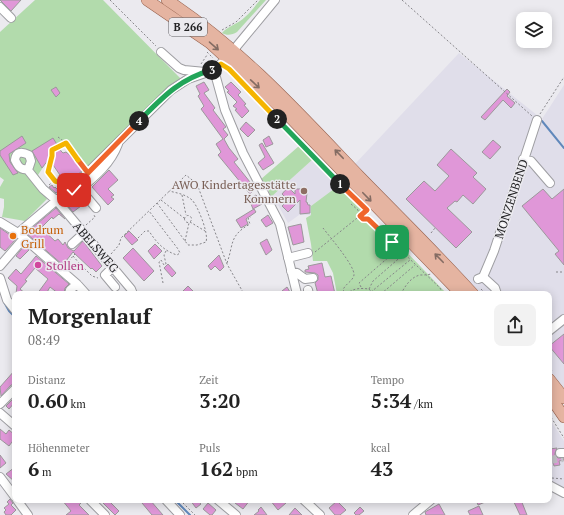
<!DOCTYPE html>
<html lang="de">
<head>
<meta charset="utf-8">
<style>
  body { margin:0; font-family:"PT Serif",serif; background:#f2f2f2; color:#222; height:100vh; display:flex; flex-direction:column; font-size:15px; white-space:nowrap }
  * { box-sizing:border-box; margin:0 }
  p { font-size:13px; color:#767676 }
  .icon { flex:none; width:22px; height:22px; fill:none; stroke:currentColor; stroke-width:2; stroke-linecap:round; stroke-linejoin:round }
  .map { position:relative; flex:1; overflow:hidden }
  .sheet { position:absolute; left:12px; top:291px; width:540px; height:212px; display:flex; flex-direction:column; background:#fff; border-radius:8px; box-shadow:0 2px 10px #0003 }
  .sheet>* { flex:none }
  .tools { position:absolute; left:516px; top:12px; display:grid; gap:8px }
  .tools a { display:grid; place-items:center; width:36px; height:36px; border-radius:8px; background:#fff; box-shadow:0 2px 10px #0003; font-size:20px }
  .pin { position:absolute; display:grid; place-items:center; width:34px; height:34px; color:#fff; margin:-17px; border-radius:8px; box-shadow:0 2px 6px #0006 }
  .km { position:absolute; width:20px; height:20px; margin:-10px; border-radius:50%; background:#222; color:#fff; font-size:11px; line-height:20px; text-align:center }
  .round { display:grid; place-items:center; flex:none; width:42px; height:42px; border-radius:8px; background:#f2f2f2 }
  .summary { display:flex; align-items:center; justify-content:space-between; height:68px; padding:0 16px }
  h1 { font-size:22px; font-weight:800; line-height:30px }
  .metrics { display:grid; grid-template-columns:repeat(3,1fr); gap:6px; height:68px; padding:4px 16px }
  .metrics div { display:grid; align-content:center }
  .metrics b { font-size:20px; font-weight:800 }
  .metrics small { font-size:11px; font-weight:400 }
  .metrics p { font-size:11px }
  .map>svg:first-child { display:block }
</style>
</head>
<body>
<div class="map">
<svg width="564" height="515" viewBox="0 0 564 515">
  <rect width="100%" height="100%" fill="#ebeaef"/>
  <path fill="#e0deea" d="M459 53 542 119 564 85V388L549 370V294H480L355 164Z
    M312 160 338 186 311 206V215H299L288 223 278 205 276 206 271 197Z
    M549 418 564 441V488L549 480Z"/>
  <path fill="#b2dbac" d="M35 0H103L181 79 87 171 67 143 57 146 38 175 46 186 41 191 47 199 25 221 2 217 4 207V199L0 198V187L4 180 0 177V32Z
    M260 0H266L237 32C232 35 227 36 222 33 228 26 238 24 245 17 251 12 255 6 260 0Z
    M299 146 312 160 271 197 267 187H264L260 180Z
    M338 186 396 241 447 294H337L333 273 327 261H313L311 244 306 218 311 215V206Z"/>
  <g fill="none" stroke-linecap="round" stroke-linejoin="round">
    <path stroke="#6088bb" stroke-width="2" d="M542 121 564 148
      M4 302 9 311 15 317
      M175 500 190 515"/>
  </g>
  <path fill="#e097d8" stroke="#9c989b" d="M0 0H21L11 11Z
    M204 82 209 90 204 93 215 108 213 110 226 127 223 129 228 135 224 139 229 148 238 159 234 162 250 182 247 185 252 192 250 194 218 155 221 152 216 144 223 139 201 109 204 106 198 96 200 94 196 86Z
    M231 82 241 92 238 95 246 104 244 105 249 111 242 118 235 110 237 109 233 106 237 102 227 92 229 91 225 87Z
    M56 87 60 93 56 97 51 90Z
    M507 89 510 92 507 96 515 103 511 108 503 100 485 120 481 117Z
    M246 122 255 130 248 137 240 129Z
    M22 136 26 143 9 154 10 162 18 173 13 175 0 155V151Z
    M269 136 273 144 266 147 263 140Z
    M53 138 61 151 63 153 66 152 71 156 81 169 83 170 68 183 64 181 49 159 42 168 32 151Z
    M493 140 501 147 490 159 482 152Z
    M262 143 274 163 263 170 258 163 265 157 259 145Z
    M451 149 477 173 473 177 486 189 473 204 463 195 457 202 455 201 447 208 472 232 456 248 406 199 424 181 435 191 449 176 437 165Z
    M109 170 118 180 108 189 114 195 111 197 114 199 108 205 92 187Z
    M52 185 54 188 55 187 59 191 56 193 49 187Z
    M288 187 295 194V189H301V193H307L306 202H307L308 205H310V213L300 214V200L288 212 282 206 288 200 282 194Z
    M543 189 552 199 564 189V265L555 254 559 251 522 206Z
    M72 195 81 206 73 212 64 201Z
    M256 195 262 204 253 209 249 199Z
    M56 208 65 219 59 214 53 219 52 217 41 228 55 241 58 239 63 245 65 242 68 248 74 251 83 241 102 266 96 272 92 268 91 269 73 252 63 265 26 233Z
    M254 209 256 212 246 219 248 224 241 228 236 220Z
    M268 215 273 223 266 227 261 220Z
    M301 224 304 242 293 245 288 227Z
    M0 228 16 239 5 251 0 247Z
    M129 231 138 240 132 245 124 236Z
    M267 239 272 250 266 255 260 243Z
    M155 244 162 251 154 259 148 251Z
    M24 246 29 250 20 259 16 256Z
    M133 248 154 271 144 281 123 258Z
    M219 255 224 267 220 271 215 266 211 270 208 266Z
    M36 256 69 284 65 288 64 294H59L50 287 46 294H37L48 279 35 268 25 280 27 281 20 289 26 294H16L17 286 8 278 16 269 21 274Z
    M322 263 325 277 331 276 335 294H318L315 283 318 280V275L315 273 305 272V270L309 269 308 266Z
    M168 264 176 273 172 277 164 268Z
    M188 286 196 294H184L182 292Z
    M287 287 290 292 285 294 282 291Z
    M564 334V364L549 346Z
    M15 370V384L11 385 1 396 0 387Z
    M15 397V402L9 409 6 406Z
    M0 429 6 434 9 430 15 435V438L9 446 0 439Z
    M557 448 555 453V455L558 458H563L564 460 559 461 560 465 554 466 553 462 549 463 550 449Z
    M0 455 6 463 0 468Z
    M15 467V482L6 474Z
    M10 499 13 503 11 505 16 510 11 515H6L4 512 6 510 4 508 9 504 7 502Z
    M62 500H79L81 503 79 505 89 515H66L71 511Z
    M100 500H108L119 511 115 515Z
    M145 500H150L163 515H152L142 503Z
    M190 500H197L201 504 196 508Z
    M238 500H250L243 509 235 503Z
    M270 500H283L286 503 278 510Z
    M476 500H490L478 505Z
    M513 500H521L527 515H520Z
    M337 501 346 510 340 515H335L329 508Z
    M208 503 216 510 212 515H210L203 509Z
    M439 504 445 515H426L425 512Z
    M479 506 483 515H470L468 511Z
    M261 507 267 515H254L259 511 258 510Z
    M360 507 364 511 359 515H356L354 513Z
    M295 508 302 515H289Z"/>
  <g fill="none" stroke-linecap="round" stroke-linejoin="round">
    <path stroke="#c3c2c7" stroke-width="8" stroke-dasharray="8 4" stroke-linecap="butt" d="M549 460 563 458"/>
    <g stroke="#9e9ea2" stroke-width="10">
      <path id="minor" d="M0 7 11 18
        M161 52 179 68 184 70 205 72
        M214 70 225 110 243 153 280 224 297 294
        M523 159 531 161 550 183
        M27 169 29 167 31 161 29 155C21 151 16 152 15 160 18 166 20 170 27 169L43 189 57 201 131 289 133 294
        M96 208 80 189C96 176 111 163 118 144
        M0 222 18 233 77 284 86 294
        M18 233 76 184 171 90 188 79 214 70 227 58 275 0
        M72 244 84 233
        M288 258 308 253
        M0 266 24 238
        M113 267 105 275 115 287
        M291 271 297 273 305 279 313 278
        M483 277 494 251 537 120
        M0 278 7 300 15 310
        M478 279 483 277 495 288 497 294
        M308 290 309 294
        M69 294 70 290 77 284
        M549 331 564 319
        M0 404 15 389
        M0 413 15 426
        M560 453H564
        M0 477 15 497
        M549 485 564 493
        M17 500 28 515
        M90 500 105 515
        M166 500 180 515
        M218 500 236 515
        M304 500 320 515
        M413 515 431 500"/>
    </g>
    <g stroke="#96614d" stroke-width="12">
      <path id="major" d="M147 0 210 43 282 109 461 294
        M167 0C240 48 299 113 359 176 397 215 436 253 473 294
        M549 379 564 398
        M549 395 564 417"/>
    </g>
    <path stroke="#868589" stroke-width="1" stroke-dasharray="2 2" stroke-linecap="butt" d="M110 0 156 46
      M402 0 532 116
      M222 30 236 22 258 0
      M207 52 213 58
      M201 64 207 55
      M258 99 363 205
      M540 114 564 77
      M58 137 66 143 83 167
      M65 184 55 181 48 172 52 156V150L66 143
      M49 185 54 181
      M182 195 186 215
      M161 200 184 218
      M277 202 279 200 287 199
      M157 203 188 245H197L206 242C209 234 198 206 192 200 185 194 177 193 169 191
      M351 204 358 210C358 217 362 218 368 219L440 288 443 294
      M184.5 219a3.5 3.5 0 1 1 7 0a3.5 3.5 0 1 1-7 0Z
      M190 222 205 231
      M86 225 95 217 94 215
      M323 228C329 236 355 266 354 275 353 281 345 284 343 290L346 293H348C354 288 361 288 369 289L373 294
      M431 233 435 228
      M138 238 145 231H149C156 242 164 251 177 255L180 253 178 249 149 211
      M185 241 189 223
      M315 252 367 210
      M111 254 119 245 121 238 186 175 197 184 227 264 244 294
      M73 256 79 263 78 267 81 269H85L92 276 98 278
      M227 263C234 243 229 236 250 224L248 219 251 217
      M66 264 75 254 73 252
      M556 272H564
      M163 283 159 262 161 260 164 265 166 264 164 255 166 251
      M361 287 359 283 398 249
      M369 289 373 281 404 254
      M481 289 486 294
      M371 292 410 260
      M381 294 415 265
      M401 294C405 286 411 277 420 275 424 275 427 275 431 274
      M549 367 552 371
      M549 414 564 438
      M552 478 564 479
      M180 500 195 515"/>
    <use href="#minor" stroke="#fff" stroke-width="8"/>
    <use href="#major" stroke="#e5b4a1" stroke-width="11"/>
    <path stroke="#868589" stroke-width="1" stroke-dasharray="2 2" stroke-linecap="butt" d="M68 185 73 190"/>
  </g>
  <defs><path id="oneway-shaft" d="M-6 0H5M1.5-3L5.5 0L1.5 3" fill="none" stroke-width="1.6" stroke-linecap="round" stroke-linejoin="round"/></defs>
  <g stroke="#846c63">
    <use href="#oneway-shaft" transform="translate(214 46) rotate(41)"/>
    <use href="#oneway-shaft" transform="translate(255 84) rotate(43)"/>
    <use href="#oneway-shaft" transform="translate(339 154) rotate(-134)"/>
    <use href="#oneway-shaft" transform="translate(367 197) rotate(46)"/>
    <use href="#oneway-shaft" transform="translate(439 258) rotate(-134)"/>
  </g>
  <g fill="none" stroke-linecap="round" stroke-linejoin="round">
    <g stroke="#fff" stroke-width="8">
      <path id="split-1" d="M340 184 367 210 360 216 363 219H368L392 242"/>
    </g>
    <g stroke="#fff" stroke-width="8">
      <path id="split-2" d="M277 119 340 184"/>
    </g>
    <g stroke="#fff" stroke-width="8">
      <path id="split-3" d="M212 70 221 64 229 69 277 119"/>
    </g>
    <g stroke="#fff" stroke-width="8">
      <path id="split-4" d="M139 121C162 98 179 79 212 70"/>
    </g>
    <g stroke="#fff" stroke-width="8">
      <path id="split-5" d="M78 160 88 173 139 121"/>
    </g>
    <g stroke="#fff" stroke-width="8">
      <path id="split-6" d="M74 190 68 185 55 181 48 172 52 156V150L66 143 78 160"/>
    </g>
    <use href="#split-1" stroke="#f0652b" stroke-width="5"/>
    <use href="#split-2" stroke="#22a559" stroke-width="5"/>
    <use href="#split-3" stroke="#f5b400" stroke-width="5"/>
    <use href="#split-4" stroke="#22a559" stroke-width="5"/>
    <use href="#split-5" stroke="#f0652b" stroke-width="5"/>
    <use href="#split-6" stroke="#f5b400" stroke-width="5"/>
  </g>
  <circle fill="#8d6e63" stroke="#ebeaef" stroke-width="1.5" cx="304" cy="191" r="4"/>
  <circle fill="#e8710a" stroke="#ebeaef" stroke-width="1.5" cx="13" cy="236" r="4"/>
  <circle fill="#d1479c" stroke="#ebeaef" stroke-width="1.5" cx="38" cy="265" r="4"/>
  <g text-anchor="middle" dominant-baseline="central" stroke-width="3" stroke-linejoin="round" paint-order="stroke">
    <rect fill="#ebeaef" stroke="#5f5f62" stroke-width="1" x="169" y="18" width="38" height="18" rx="3"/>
    <g font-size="11" font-weight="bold" fill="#232325">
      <text x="188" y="27">B 266</text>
    </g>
    <g font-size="12" fill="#785e54" stroke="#ebeaef" text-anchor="end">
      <text x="296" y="184">AWO Kindertagesstätte<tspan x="296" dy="14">Kommern</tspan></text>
    </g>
    <g font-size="12" fill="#232325" stroke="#ebeaef">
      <text transform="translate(511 199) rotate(-72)">MONZENBEND</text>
      <text transform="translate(96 247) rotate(49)">ABELSWEG</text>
    </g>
    <g font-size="12" fill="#c56008" stroke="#ebeaef" text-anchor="start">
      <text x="21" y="229">Bodrum<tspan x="21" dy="14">Grill</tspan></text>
    </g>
    <g font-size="12" fill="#b23c85" stroke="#ebeaef" text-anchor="start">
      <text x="46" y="265">Stollen</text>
    </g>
  </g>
</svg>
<div class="tools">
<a><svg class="icon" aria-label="layers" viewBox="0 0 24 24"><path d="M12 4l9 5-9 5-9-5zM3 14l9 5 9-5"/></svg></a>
</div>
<div class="pin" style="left:392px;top:242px;background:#1e9e55"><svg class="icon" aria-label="arrive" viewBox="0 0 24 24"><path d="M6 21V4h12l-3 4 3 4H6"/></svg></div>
<div class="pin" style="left:74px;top:190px;background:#d93025"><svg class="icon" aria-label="check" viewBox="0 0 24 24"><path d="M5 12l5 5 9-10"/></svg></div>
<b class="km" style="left:340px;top:184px">1</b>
<b class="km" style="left:277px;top:119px">2</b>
<b class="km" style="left:212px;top:70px">3</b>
<b class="km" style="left:139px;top:121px">4</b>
<section class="sheet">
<div class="summary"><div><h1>Morgenlauf</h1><p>08:49</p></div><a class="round"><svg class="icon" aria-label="share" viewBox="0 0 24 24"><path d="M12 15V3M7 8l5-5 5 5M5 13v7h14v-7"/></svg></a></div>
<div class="metrics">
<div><p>Distanz</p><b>0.60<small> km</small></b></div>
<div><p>Zeit</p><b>3:20</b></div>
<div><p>Tempo</p><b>5:34<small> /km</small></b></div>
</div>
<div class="metrics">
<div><p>Höhenmeter</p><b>6<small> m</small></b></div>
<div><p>Puls</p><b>162<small> bpm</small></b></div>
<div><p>kcal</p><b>43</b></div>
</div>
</section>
</div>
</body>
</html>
